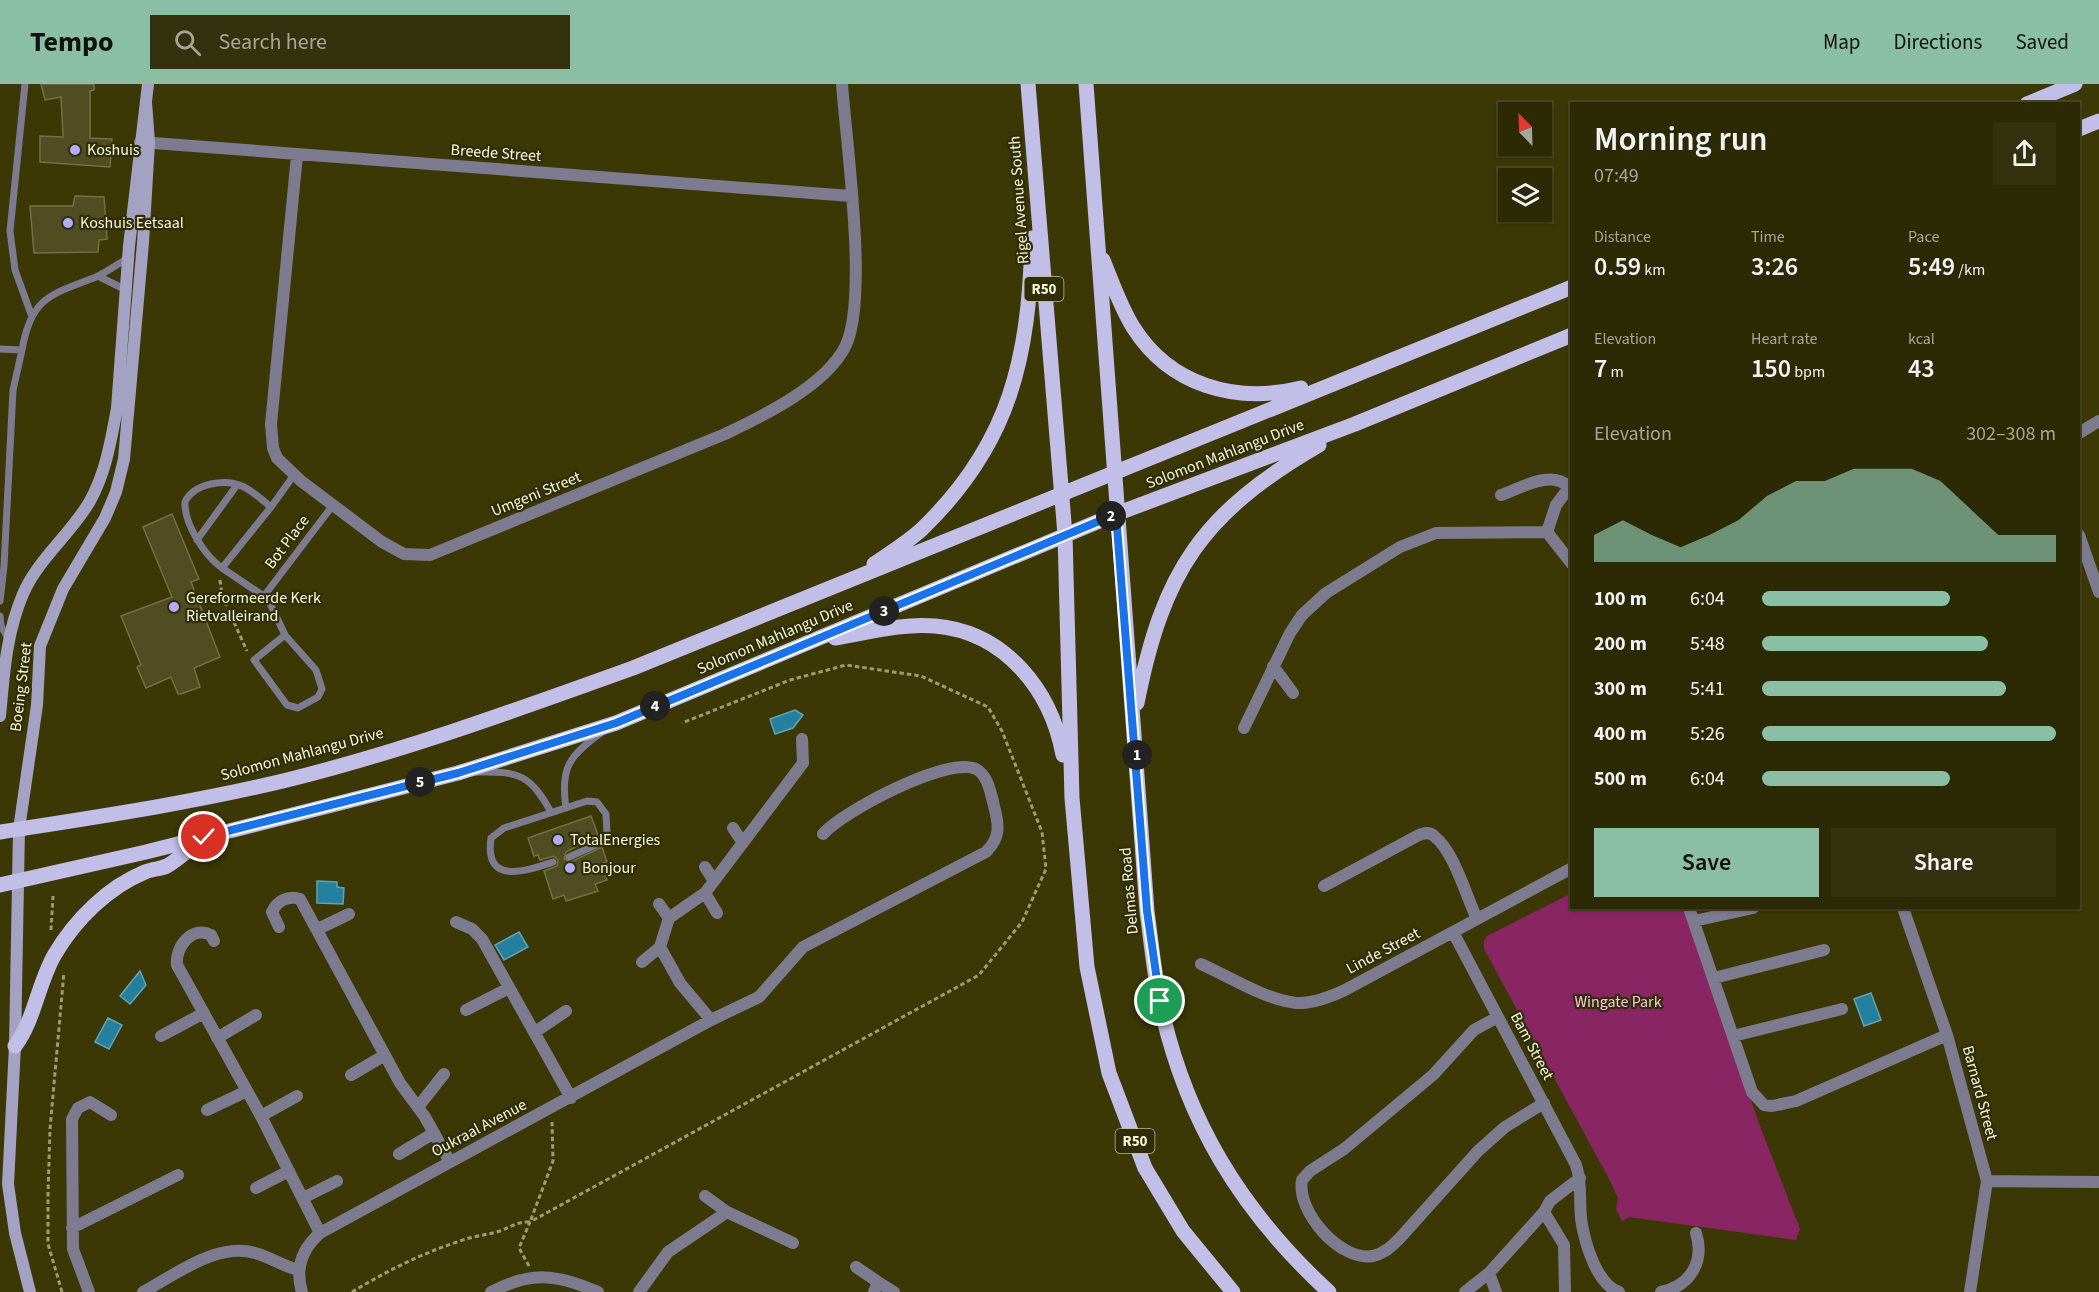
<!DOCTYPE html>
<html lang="en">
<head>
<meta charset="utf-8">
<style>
  body { margin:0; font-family:"Source Sans 3",sans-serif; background:#34320e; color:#f1f3f6; height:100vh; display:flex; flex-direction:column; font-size:22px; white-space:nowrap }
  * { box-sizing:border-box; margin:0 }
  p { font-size:20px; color:#a6a79a }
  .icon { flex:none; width:33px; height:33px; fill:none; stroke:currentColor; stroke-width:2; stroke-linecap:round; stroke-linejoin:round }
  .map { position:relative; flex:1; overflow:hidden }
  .side { position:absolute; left:1570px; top:18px; width:510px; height:807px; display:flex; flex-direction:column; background:#2c2a04; border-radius:0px; box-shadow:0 2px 4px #0004,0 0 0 2px #484626 }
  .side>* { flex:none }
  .needle { width:39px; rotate:337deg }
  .buttons { position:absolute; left:1498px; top:18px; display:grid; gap:12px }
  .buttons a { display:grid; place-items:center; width:54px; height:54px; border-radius:0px; background:#2c2a04; box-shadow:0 2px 4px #0004,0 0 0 2px #484626; font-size:30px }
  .pin { position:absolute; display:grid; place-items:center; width:51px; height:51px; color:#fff; margin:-26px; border:3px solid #fff; border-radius:50%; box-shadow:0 2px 6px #0007 }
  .km { position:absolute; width:30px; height:30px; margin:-15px; border-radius:50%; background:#222; color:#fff; font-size:16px; line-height:30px; text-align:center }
  .round { display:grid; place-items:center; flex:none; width:63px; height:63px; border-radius:0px; background:#34320e }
  .head { display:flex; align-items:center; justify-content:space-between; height:102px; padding:0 24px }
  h1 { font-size:33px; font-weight:600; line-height:45px }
  .stats { display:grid; grid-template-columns:repeat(3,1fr); gap:9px; height:102px; padding:6px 24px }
  .stats div { display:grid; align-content:center }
  .stats b { font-size:26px; font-weight:600 }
  .stats small { font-size:16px; font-weight:400 }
  .stats p { font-size:16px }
  .chart { height:168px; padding:12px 24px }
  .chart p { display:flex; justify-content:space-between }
  .chart svg { width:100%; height:108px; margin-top:6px; fill:#8abfa5; opacity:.7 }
  .action { display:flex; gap:12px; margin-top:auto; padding:12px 24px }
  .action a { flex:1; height:69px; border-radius:0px; background:#8abfa5; color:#111; font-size:24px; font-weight:600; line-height:69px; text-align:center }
  .action a+a { background:#34320e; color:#f1f3f6 }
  ul { padding:0 24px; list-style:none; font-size:20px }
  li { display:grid; grid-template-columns:96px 72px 1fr; align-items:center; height:45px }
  li i { height:15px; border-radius:8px; background:#8abfa5 }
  header { display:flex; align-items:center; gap:36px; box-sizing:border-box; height:84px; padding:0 30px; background:#8abfa5; color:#111 }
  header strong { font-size:28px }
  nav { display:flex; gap:33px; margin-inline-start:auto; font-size:21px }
  .search { width:420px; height:54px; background:#34320e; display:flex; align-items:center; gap:15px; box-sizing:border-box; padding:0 21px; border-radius:0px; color:#a6a79a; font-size:22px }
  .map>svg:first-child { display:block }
</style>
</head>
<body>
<header>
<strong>Tempo</strong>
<div class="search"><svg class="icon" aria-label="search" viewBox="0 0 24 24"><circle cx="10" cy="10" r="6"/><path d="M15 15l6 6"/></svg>Search here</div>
<nav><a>Map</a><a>Directions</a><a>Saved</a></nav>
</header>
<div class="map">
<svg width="2099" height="1208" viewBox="0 0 2099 1208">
  <rect width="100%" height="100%" fill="#3b3805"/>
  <path fill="#8a2564" d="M1572 809V824H1683L1760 1042 1800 1145 1796 1156 1629 1133 1622 1137 1616 1125 1618 1114 1608 1093 1484 865V857L1487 852Z"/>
  <path fill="#257f9f" stroke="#64a3b2" stroke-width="1.5" d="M795 626 803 631 793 644 775 650 770 635Z
    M317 797 337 798V803L344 804 343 820 317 819Z
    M519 848 528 863 504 876 495 861Z
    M140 887 146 901 130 920 120 912Z
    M1871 909 1881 936 1864 942 1854 915Z
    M108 934 122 941 109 965 95 958Z"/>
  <path fill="#4f4d21" stroke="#737142" stroke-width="1.5" d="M41 0H94V6L90 7V54L112 55 110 83 40 78V52L63 53 61 13 45 16Z
    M75 112 104 113 107 155 99 156 98 168 34 169 30 122H73Z
    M172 430 199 495 191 498 220 573 194 584 200 603 181 610H178L171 593 146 604 137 583 141 581 121 532 172 513 143 443Z
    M591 732 598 751 566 768 564 775 571 778 602 763 607 778 601 780 607 796 595 800 598 807 566 817 564 811 553 815 544 787 557 782 558 776 554 772 540 776 538 771 534 772 528 754Z"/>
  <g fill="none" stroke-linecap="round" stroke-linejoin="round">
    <path stroke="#9d9b75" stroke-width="3" stroke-dasharray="4.5 3" stroke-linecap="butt" d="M220 496 222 512 247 567
      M51 846 53 812
      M529 1182 519 1164 530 1138 979 891 1022 838 1046 785 1042 748 1002 647 988 623 921 592 846 581 790 596 682 639
      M62 1208 48 1160V1110L50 1045 64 888
      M352 1208C387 1187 420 1170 460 1157 473 1152 487 1151 500 1147 511 1143 518 1137 530 1138L553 1077 552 1038"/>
    <path stroke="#7c7b8f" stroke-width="7" d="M25 0 10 147 15 186 31 230
      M98 192 128 207
      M0 265 22 266C31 213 50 211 96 193 107 188 118 180 128 174
      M271 423 222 484C205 472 184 440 185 418 194 399 226 394 244 403 254 408 263 417 271 423L294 391
      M197 456 237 401
      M222 484 268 515 285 551 316 586 322 605 318 613 298 624 287 621 254 576 285 551
      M264 512 333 421
      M0 517 4 482 13 306 22 266
      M0 532 1 542 8 554
      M476 688C520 687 530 691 551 728
      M566 724C560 684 569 672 601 649
      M553 778C526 787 484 802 491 754L504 744 587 717 597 718 606 730 607 750 596 761 569 773"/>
    <path stroke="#7c7b8f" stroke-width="12" d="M140 58 851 112
      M297 71 271 340 273 364 277 374 301 397 382 458 404 470 430 471 725 350C763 332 825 302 845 263 869 217 846 57 842 0
      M2079 349 2099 337
      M1501 411C1521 404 1550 386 1568 402
      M1547 448 1556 421 1572 400
      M1547 448 1572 480
      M2079 451 2099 508
      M1273 582 1293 609
      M1244 644 1290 549 1302 531 1326 509 1400 463 1436 449 1547 448
      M733 744 743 759
      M705 783 714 797
      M1324 802 1417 752C1423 749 1429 747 1434 752 1454 767 1466 812 1477 835
      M705 809 717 829
      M659 820 669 834
      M1689 824 1752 1008 1764 1021 1772 1022 1796 1017 1947 951
      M1903 824 1947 951 1987 1097 1970 1208
      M1694 837 1753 824
      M456 838 472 845 482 855 571 1014
      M279 843 272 828C277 817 288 811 300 815L400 999 425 1033 450 1078
      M318 845 349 830
      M1453 848 1576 1081C1583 1101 1578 1120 1582 1141 1586 1162 1597 1200 1619 1208
      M214 857 211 851C192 841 175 863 177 881L261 1032 320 1149
      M642 878 660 863
      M1201 880C1228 892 1266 916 1296 919 1312 920 1330 913 1345 906L1572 784
      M1714 894 1824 866
      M466 926 509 904
      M1498 933 1474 946 1433 991 1344 1065 1310 1087 1302 1096C1296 1127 1340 1178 1373 1172 1385 1169 1392 1162 1400 1154L1478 1067 1505 1043 1544 1019
      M711 936 680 899 660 863 669 834 705 809 803 679 802 655
      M535 948 566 927
      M161 952 204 929
      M1733 952 1842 925
      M217 954 256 931
      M351 991 385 971
      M418 1023 444 990
      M207 1026 247 1007
      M261 1032 297 1012
      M399 1070 434 1049
      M1987 1097 2099 1098
      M256 1104 289 1087
      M705 1112 727 1128 793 1159
      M303 1114 337 1097
      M1544 1128 1564 1161 1565 1208
      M72 1144 178 1091
      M856 1183 878 1198 874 1208
      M1489 1189 1496 1208
      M878 1198 894 1208
      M89 1208 73 1165 72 1035 78 1024 90 1018 111 1031
      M143 1208C175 1191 217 1158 255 1169 270 1173 283 1182 298 1186
      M302 1208C295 1185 302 1165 320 1149L711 936 759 913 803 863 986 768C1001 753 999 741 994 722 991 710 988 691 976 685 948 672 843 727 823 750
      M491 1208C531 1187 557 1190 598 1208
      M639 1208 668 1168 727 1128
      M1465 1208 1489 1189 1544 1128 1550 1117 1580 1094
      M1661 1208C1690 1202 1705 1178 1696 1149"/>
    <path stroke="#a3a2c2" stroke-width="12" d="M0 632C4 590 6 550 23 510 38 475 71 450 90 417 106 388 111 356 117 324L129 162 148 0
      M30 1208 15 1149 8 1100 15 962 19 745 37 621 40 562 63 505 105 434 116 408 124 375 143 159 149 59 146 18"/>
    <path stroke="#c1bfe8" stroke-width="15" d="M1028 0 1065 451 1072 714 1087 883 1109 989 1145 1084 1183 1147 1233 1208
      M1086 0 1147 827C1151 857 1154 888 1160 918 1185 1036 1241 1127 1329 1208
      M2027 20 2075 0
      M2079 45 2099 37
      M1103 176C1112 198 1120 222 1133 243 1170 302 1236 320 1301 304
      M874 480C890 469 908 458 922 445 1011 359 1029 273 1032 154
      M835 554C867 549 901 539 935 542 1005 548 1051 606 1063 671
      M1137 619C1163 487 1202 429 1319 361
      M0 748C96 733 192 719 287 696 404 667 519 625 633 584L1572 203
      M0 801 146 768 458 689 616 639 1116 430 1355 340 1572 251
      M15 962C35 935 38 899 55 870 75 836 108 803 145 788 152 785 160 785 167 782 178 776 189 765 200 757"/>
  </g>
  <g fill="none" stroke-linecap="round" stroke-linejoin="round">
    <g stroke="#fff" stroke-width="12">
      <path id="route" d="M204 753 458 689 616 639 1116 430 1147 827 1160 917"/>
    </g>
    <use href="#route" stroke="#1a73e8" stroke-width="8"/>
  </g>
  <g fill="#b2adf9" stroke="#2f2e09" stroke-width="2">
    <circle cx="75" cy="66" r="6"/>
    <circle cx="68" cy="139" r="6"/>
    <circle cx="174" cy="523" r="6"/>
    <circle cx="558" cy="756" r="6"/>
    <circle cx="570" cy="784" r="6"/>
  </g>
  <g text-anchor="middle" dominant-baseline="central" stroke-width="4.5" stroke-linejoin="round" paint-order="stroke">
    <g fill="#2f2e09" stroke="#bbbb9d" stroke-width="1.5">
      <rect x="1024.5" y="193" width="39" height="24" rx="4.5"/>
      <rect x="1115.5" y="1045" width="39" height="24" rx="4.5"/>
    </g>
    <g font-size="15" font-weight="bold" fill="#f7f7dd">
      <text x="1044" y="205">R50</text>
      <text x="1135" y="1057">R50</text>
    </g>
    <g font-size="16" fill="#f7f7dd" stroke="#2f2e09" text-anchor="start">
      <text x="87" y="66">Koshuis</text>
      <text x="80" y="139">Koshuis Eetsaal</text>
      <text x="186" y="514">Gereformeerde Kerk<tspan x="186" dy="18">Rietvalleirand</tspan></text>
      <text x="570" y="756">TotalEnergies</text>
      <text x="582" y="784">Bonjour</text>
    </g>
    <g font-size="16" fill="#f7f7dd" stroke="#2f2e09">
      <text transform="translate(496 69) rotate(4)">Breede Street</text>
      <text transform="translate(1019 116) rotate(-94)">Rigel Avenue South</text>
      <text transform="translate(1225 370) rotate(-21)">Solomon Mahlangu Drive</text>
      <text transform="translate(536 410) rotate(-22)">Umgeni Street</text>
      <text transform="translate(287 458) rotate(-53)">Bot Place</text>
      <text transform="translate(775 553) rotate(-23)">Solomon Mahlangu Drive</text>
      <text transform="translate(21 603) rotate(-83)">Boeing Street</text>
      <text transform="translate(302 670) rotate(-15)">Solomon Mahlangu Drive</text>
      <text transform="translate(1129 807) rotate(-95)">Delmas Road</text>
      <text transform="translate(1383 867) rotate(-28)">Linde Street</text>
      <text transform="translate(1532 962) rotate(62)">Bam Street</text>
      <text transform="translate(1980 1009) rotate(75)">Barnard Street</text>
      <text transform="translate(479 1044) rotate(-28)">Oukraal Avenue</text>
    </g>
    <g font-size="16" fill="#fbc2df" stroke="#2f2e09">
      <text x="1618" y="918">Wingate Park</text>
    </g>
  </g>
</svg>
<div class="buttons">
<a><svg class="needle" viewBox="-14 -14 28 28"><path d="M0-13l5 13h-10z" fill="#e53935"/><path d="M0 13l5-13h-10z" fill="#a6a79a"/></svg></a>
<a><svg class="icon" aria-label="layers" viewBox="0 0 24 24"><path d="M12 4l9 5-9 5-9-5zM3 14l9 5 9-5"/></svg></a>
</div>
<div class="pin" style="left:1160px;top:917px;background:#1e9e55"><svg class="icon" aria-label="arrive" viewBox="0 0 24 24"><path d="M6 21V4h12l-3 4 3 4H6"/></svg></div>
<div class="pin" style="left:204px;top:753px;background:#d93025"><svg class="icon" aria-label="check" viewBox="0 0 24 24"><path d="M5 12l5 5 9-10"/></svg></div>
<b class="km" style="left:1137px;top:671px">1</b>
<b class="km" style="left:1111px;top:432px">2</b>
<b class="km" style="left:884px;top:527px">3</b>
<b class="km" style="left:655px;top:622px">4</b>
<b class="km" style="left:420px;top:698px">5</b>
<section class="side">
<div class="head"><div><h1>Morning run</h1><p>07:49</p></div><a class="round"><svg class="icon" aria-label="share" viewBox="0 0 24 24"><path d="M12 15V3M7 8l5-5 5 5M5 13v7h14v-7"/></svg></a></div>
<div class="stats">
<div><p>Distance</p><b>0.59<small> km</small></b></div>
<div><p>Time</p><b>3:26</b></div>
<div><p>Pace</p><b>5:49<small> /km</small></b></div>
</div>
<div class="stats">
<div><p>Elevation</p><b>7<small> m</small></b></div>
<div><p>Heart rate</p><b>150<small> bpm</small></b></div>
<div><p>kcal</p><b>43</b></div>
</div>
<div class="chart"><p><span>Elevation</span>302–308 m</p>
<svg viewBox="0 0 160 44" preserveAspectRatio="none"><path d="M0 44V33L10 27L20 33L30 38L40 33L50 27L60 17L70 11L80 11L90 6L100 6L110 6L120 11L130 22L140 33L150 33L160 33V44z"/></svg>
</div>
<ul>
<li><b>100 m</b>6:04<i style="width:64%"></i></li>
<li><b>200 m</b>5:48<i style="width:77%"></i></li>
<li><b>300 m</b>5:41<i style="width:83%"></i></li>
<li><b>400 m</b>5:26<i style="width:100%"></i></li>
<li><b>500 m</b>6:04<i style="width:64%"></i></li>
</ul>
<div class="action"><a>Save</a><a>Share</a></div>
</section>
</div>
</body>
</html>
